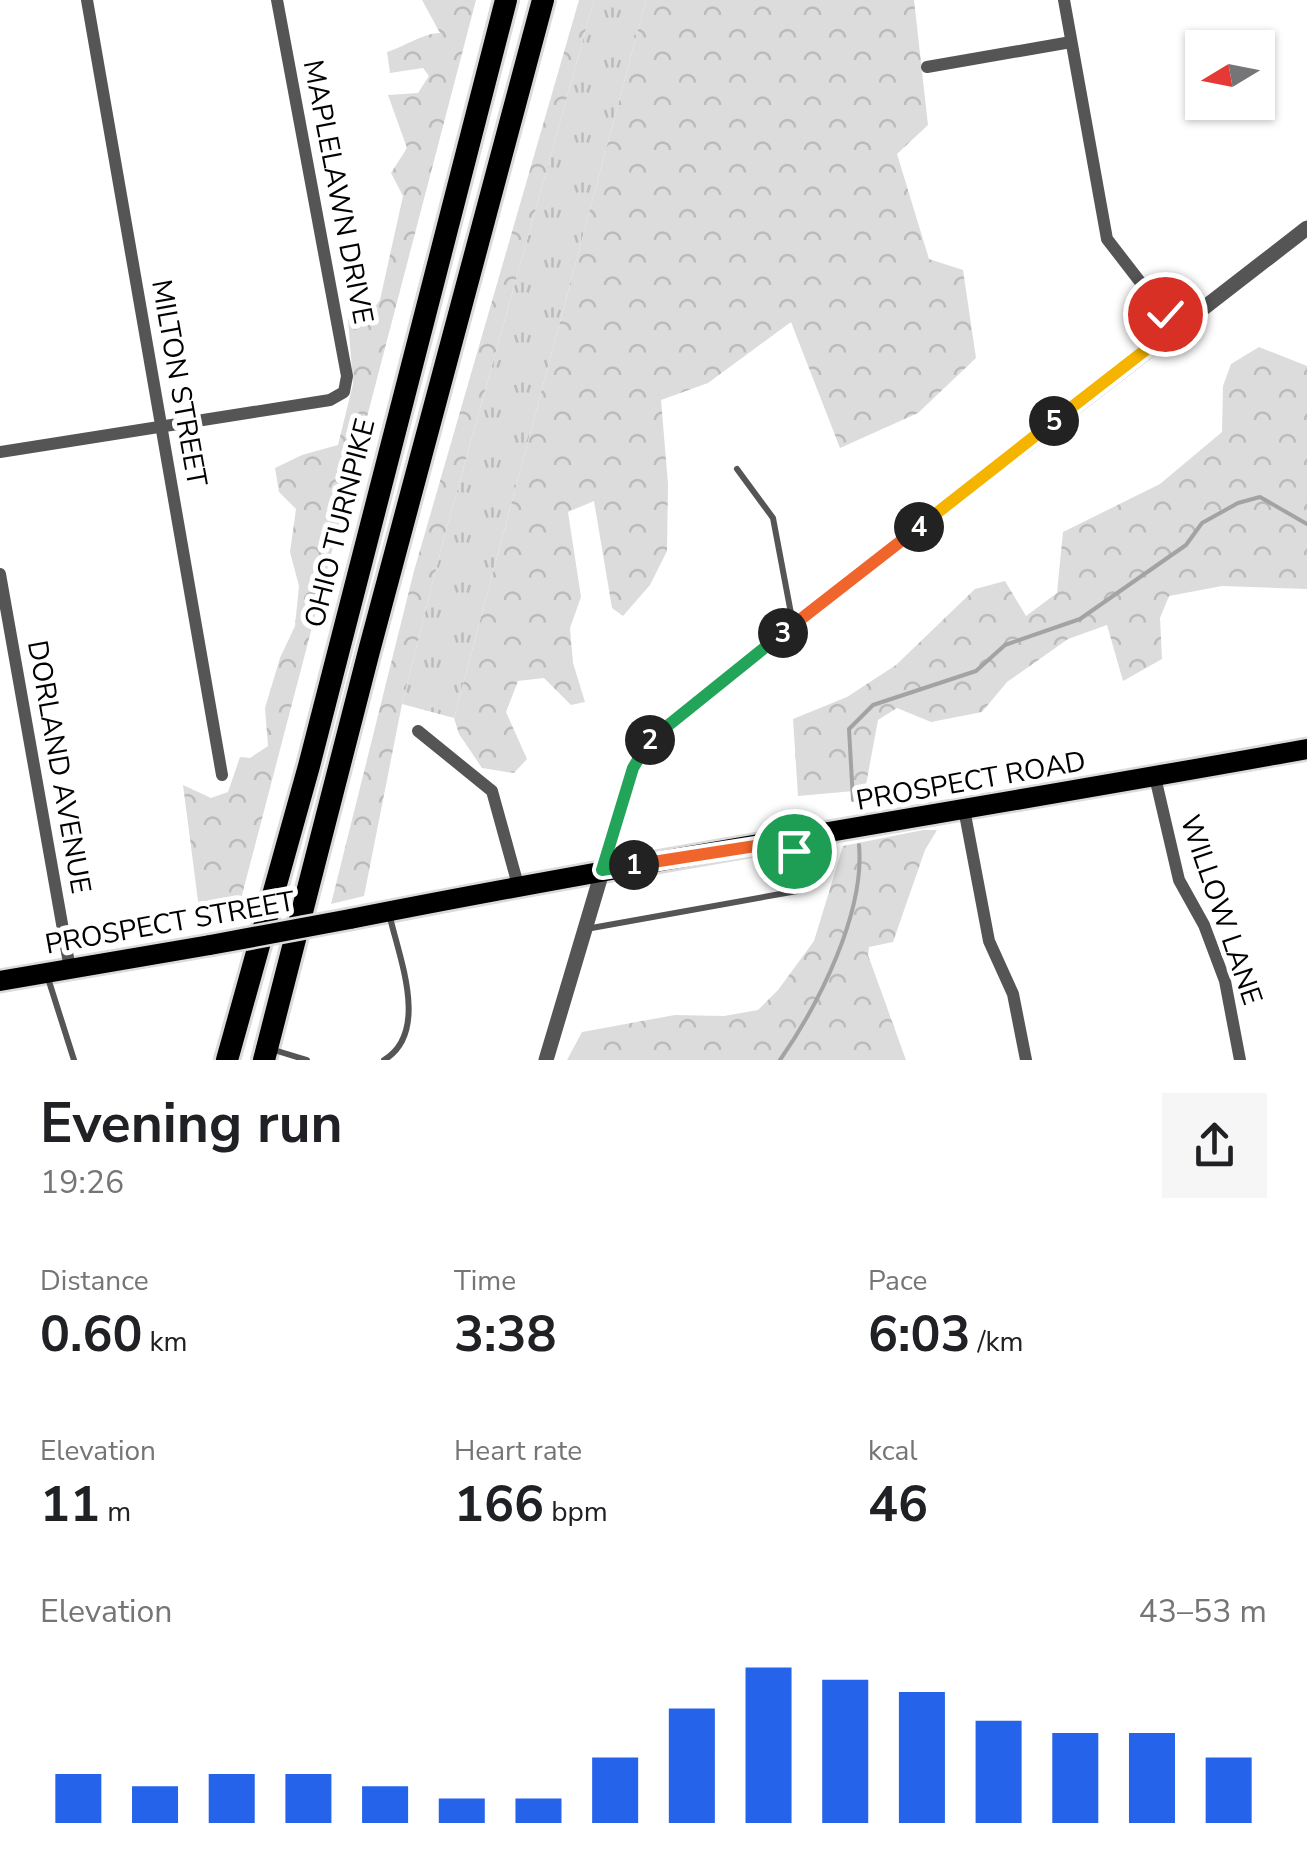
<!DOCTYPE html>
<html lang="en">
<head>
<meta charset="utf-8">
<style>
  body { margin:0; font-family:"Nunito Sans",sans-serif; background:#f6f6f6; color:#202124; height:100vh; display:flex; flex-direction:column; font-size:38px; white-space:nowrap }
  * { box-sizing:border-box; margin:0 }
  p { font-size:32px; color:#757577 }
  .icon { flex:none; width:55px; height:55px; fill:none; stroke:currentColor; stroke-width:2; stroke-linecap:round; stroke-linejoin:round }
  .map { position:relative; height:1060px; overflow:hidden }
  .details { display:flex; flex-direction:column; background:#fff; flex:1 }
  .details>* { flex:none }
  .needle { width:65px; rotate:260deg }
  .tools { position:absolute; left:1185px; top:30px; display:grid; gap:20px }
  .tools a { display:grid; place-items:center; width:90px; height:90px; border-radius:0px; background:#fff; box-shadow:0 2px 8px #0004; font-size:50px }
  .pin { position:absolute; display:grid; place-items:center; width:85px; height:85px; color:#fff; margin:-42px; border:5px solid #fff; border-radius:50%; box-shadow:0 2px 10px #0007 }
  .km { position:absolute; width:50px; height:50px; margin:-25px; border-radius:50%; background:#222; color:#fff; font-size:28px; line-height:50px; text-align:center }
  .round { display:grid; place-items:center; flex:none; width:105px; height:105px; border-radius:0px; background:#f6f6f6 }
  .overview { display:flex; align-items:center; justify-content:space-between; height:170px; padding:0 40px }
  h1 { font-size:55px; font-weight:700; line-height:75px }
  .figures { display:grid; grid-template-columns:repeat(3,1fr); gap:15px; height:170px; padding:10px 40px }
  .figures div { display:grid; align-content:center }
  .figures b { font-size:50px; font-weight:700 }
  .figures small { font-size:28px; font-weight:400 }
  .figures p { font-size:28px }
  .chart { height:280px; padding:20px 40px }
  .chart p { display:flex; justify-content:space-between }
  .chart svg { width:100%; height:180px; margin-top:10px; stroke:#2563eb; stroke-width:6 }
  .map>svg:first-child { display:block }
</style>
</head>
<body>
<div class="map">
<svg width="1307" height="1060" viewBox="0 0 1307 1060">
  <defs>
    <pattern id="grass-tufts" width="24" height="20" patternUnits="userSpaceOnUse" patternTransform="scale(2.5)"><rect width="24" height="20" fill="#dcdcdc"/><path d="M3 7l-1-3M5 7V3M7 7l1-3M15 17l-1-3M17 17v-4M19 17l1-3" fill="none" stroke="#bbb"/></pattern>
    <pattern id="forest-crowns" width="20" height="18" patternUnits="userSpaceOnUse" patternTransform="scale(2.5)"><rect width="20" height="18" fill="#dcdcdc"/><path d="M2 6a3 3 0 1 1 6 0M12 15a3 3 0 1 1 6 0" fill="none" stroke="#bbb"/></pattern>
  </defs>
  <rect width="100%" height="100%" fill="#fff"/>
  <path fill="url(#grass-tufts)" d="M594 0H646L454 718 402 704 445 534Z"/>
  <path fill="url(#forest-crowns)" d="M422 0H476L236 918 201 924 183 785 211 798 228 792 240 757 250 758 268 746 265 708 280 658 295 626 299 586 290 552 296 509 279 492 275 468 302 455 338 445 353 384 348 319 369 315 380 300 403 196 391 173 407 148 388 95 418 93 429 76 423 68 390 73 387 52C403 47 424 33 440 33Z
    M579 0H594L445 534 402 704 364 896 331 904 414 571Z
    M646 0H914L928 125 897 154 929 259 963 270 976 358 918 413 840 448 791 322 708 383 661 400 668 484 667 551 650 585 623 616 612 608 594 501 568 512 581 597 570 628 573 663 585 702 571 705 544 678 518 681 506 712 527 759 514 773 482 768 459 734 454 718Z
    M1259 347 1307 366V589L1222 586 1169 596 1160 618 1162 659 1123 681 1107 625 1068 639 1007 682 982 712 931 722 897 708 878 720 865 790 798 796 793 719 847 697 896 665 975 589 1005 581 1026 616 1057 593 1063 532 1160 484 1222 432 1223 386 1231 364Z
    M923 830H937L925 850 893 942 869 947 868 955 906 1060H567L582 1032 675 1015 724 1016 758 1010 778 990 814 941 843 846Z"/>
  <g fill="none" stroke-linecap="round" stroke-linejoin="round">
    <path stroke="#a3a3a3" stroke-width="4" d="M853 800 849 729 873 705 976 671 1005 645 1080 619 1186 545 1202 523 1238 503 1260 497 1307 524
      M780 1060C819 1004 865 913 859 845"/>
    <g stroke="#dbdbdb" stroke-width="25">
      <path id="primary" d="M350 919C668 856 988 807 1307 749
        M0 981 210 945"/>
    </g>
    <g stroke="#dbdbdb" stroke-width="28">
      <path id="motorway" d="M227 1060 309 766 506 0
        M264 1060 369 651 543 0"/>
    </g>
    <path stroke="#555" stroke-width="6" d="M737 469 773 518 793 624
      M586 929 797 891 794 844
      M47 975 74 1060
      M274 1050 307 1060
      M384 1060C431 1032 398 955 389 913"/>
    <path stroke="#555" stroke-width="12" d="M87 0 222 775
      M1064 0 1107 239 1175 327
      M927 67 1071 42
      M0 452 330 400 344 392 347 376 277 0
      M0 574 70 969
      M418 731 492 791 518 885
      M1155 777 1179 880 1204 925 1225 981 1240 1060
      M964 809 989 941 1013 994 1026 1060"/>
    <path stroke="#555" stroke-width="15" d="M546 1060 633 768 644 747 663 727 1307 228"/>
    <use href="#primary" stroke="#000" stroke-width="20"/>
    <use href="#motorway" stroke="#000" stroke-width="22"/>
    <g stroke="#dbdbdb" stroke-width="25" stroke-linecap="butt">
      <path id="primary-bridge" d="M210 945 350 919"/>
    </g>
    <use href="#primary-bridge" stroke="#000" stroke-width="20"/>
  </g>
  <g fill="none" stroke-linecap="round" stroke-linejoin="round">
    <g stroke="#fff" stroke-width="20">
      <path id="split-1" d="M634 865 794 840V851"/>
    </g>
    <g stroke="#fff" stroke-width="20">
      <path id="split-2" d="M634 865 602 870 633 768 650 740"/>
    </g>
    <g stroke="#fff" stroke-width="20">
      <path id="split-3" d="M650 740 783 633"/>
    </g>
    <g stroke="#fff" stroke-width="20">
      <path id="split-4" d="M783 633 919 527"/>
    </g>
    <g stroke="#fff" stroke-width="20">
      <path id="split-5" d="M919 527 1054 421"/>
    </g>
    <g stroke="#fff" stroke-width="20">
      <path id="split-6" d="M1054 421 1175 327 1165 314"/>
    </g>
    <use href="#split-1" stroke="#f0652b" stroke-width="12"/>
    <use href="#split-2" stroke="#22a559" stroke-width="12"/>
    <use href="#split-3" stroke="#22a559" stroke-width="12"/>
    <use href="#split-4" stroke="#f0652b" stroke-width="12"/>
    <use href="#split-5" stroke="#f5b400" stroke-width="12"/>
    <use href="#split-6" stroke="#f5b400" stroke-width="12"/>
  </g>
  <g text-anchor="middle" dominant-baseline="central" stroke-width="10" stroke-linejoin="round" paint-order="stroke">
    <g font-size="28" fill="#000" stroke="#fff">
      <text transform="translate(338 192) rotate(79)">MAPLELAWN DRIVE</text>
      <text transform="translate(179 383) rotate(80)">MILTON STREET</text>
      <text transform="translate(340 523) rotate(-76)">OHIO TURNPIKE</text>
      <text transform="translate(59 767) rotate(80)">DORLAND AVENUE</text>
      <text transform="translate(971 781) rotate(-10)">PROSPECT ROAD</text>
      <text transform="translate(1221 910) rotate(71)">WILLOW LANE</text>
      <text transform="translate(170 923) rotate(-10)">PROSPECT STREET</text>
    </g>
  </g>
</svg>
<div class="tools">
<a><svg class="needle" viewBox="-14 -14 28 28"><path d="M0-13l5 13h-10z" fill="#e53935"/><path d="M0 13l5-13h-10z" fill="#757577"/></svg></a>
</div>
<div class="pin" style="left:794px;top:851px;background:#1e9e55"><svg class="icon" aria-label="arrive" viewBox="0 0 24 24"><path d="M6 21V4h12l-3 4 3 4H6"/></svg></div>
<div class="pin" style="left:1165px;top:314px;background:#d93025"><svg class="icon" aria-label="check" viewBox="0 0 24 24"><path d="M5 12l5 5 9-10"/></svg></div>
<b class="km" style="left:634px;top:865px">1</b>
<b class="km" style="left:650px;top:740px">2</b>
<b class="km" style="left:783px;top:633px">3</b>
<b class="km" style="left:919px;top:527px">4</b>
<b class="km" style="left:1054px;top:421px">5</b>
</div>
<section class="details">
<div class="overview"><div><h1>Evening run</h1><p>19:26</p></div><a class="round"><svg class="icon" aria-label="share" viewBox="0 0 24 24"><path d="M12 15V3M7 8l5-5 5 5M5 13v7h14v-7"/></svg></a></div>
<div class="figures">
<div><p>Distance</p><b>0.60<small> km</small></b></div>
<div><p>Time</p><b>3:38</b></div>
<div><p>Pace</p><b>6:03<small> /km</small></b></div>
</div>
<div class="figures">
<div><p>Elevation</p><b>11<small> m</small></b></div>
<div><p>Heart rate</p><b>166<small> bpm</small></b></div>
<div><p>kcal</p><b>46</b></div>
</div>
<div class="chart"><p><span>Elevation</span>43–53 m</p>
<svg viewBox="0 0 160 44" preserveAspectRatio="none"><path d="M5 44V32M15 44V35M25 44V32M35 44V32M45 44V35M55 44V38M65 44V38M75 44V28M85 44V16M95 44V6M105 44V9M115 44V12M125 44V19M135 44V22M145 44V22M155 44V28"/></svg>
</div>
</section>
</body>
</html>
